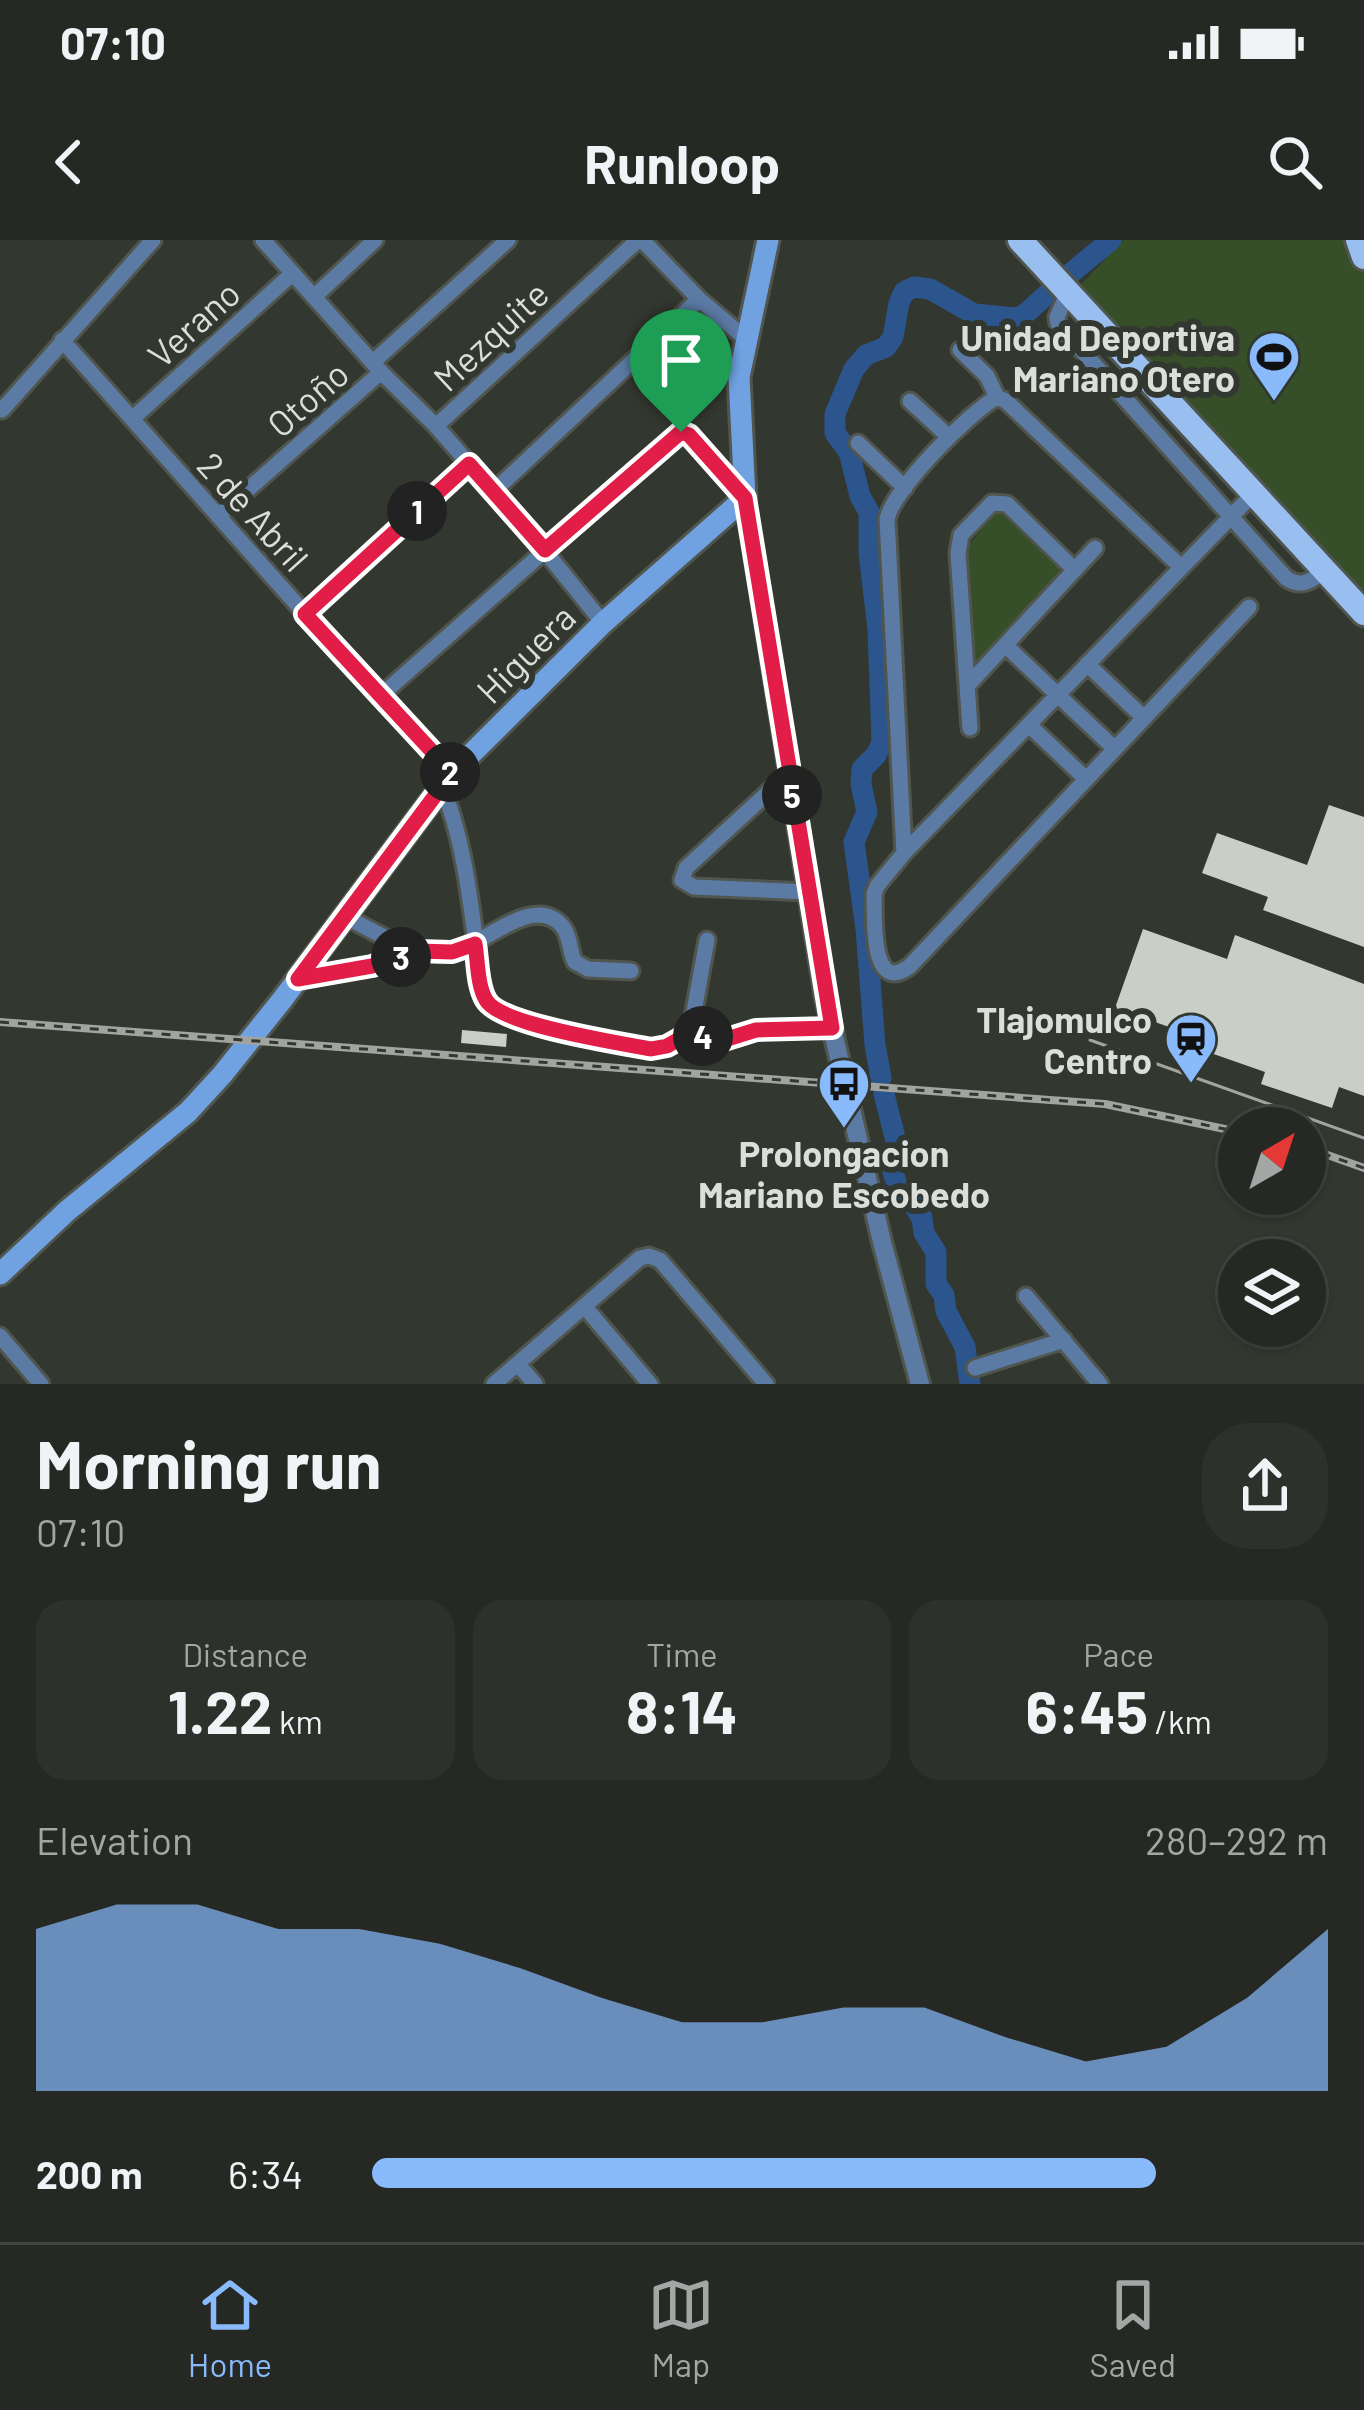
<!DOCTYPE html>
<html lang="en">
<head>
<meta charset="utf-8">
<style>
  body { margin:0; font-family:Barlow,sans-serif; background:#2e312b; color:#f1f3f6; height:100vh; display:flex; flex-direction:column; font-size:45px; white-space:nowrap }
  * { box-sizing:border-box; margin:0 }
  p { font-size:39px; color:#a4a6a6 }
  .icon { flex:none; width:66px; height:66px; fill:none; stroke:currentColor; stroke-width:2; stroke-linecap:round; stroke-linejoin:round }
  .map { position:relative; height:1144px; overflow:hidden }
  .details { display:flex; flex-direction:column; background:#262923; flex:1 }
  .details>* { flex:none }
  .needle { width:78px; rotate:39deg }
  .fabs { position:absolute; left:1218px; top:867px; display:grid; gap:24px }
  .fabs a { display:grid; place-items:center; width:108px; height:108px; border-radius:50%; background:#262923; box-shadow:0 3px 9px #0004,0 0 0 3px #424541; font-size:60px }
  .pin { position:absolute; display:grid; place-items:center; width:102px; height:102px; color:#fff; margin:-123px -51px; border-radius:50% 50% 50% 0; rotate:-45deg; box-shadow:0 0 12px #0007 }
  .pin .icon { rotate:45deg }
  .km { position:absolute; width:60px; height:60px; margin:-30px; border-radius:50%; background:#222; color:#fff; font-size:33px; line-height:60px; text-align:center }
  .round { display:grid; place-items:center; flex:none; width:126px; height:126px; border-radius:48px; background:#2e312b }
  .headline { display:flex; align-items:center; justify-content:space-between; height:204px; padding:0 36px }
  h1 { font-size:66px; font-weight:700; line-height:90px }
  .figures { display:grid; grid-template-columns:repeat(3,1fr); gap:18px; height:204px; padding:12px 36px }
  .figures div { display:grid; align-content:center; border-radius:30px; background:#2e312b; text-align:center }
  .figures b { font-size:60px; font-weight:700 }
  .figures small { font-size:33px; font-weight:400 }
  .figures p { font-size:33px }
  .chart { height:336px; padding:24px 36px }
  .chart p { display:flex; justify-content:space-between }
  .chart svg { width:100%; height:216px; margin-top:12px; fill:#88bafc; opacity:.7 }
  ul { padding:0 36px; list-style:none; font-size:39px }
  li { display:grid; grid-template-columns:192px 144px 1fr; align-items:center; height:90px }
  li i { height:30px; border-radius:15px; background:#88bafc }
  .status { display:flex; justify-content:space-between; align-items:center; height:84px; padding:0 60px; background:#262923; direction:ltr }
  .status svg { height:33px; fill:currentColor }
  header { display:flex; justify-content:space-between; align-items:center; height:156px; padding:0 36px; background:#262923; font-size:54px; font-weight:700 }
  .tabs { display:flex; justify-content:space-around; align-items:center; height:168px; border-top:3px solid #424541; background:#262923; font-size:33px; color:#a4a6a6 }
  .tabs a { display:grid; justify-items:center; gap:6px }
  .tabs .active { color:#88bafc }
  .map>svg:first-child { display:block }
</style>
</head>
<body>
<div class="status"><b>07:10</b><svg viewBox="0 0 49 12"><path d="M0 12V9h3v3zM5 12V6h3v6zM10 12V3h3v9zM15 12V0h3v12zM26 1h20v11H26zM47 4h2v5h-2z"/></svg></div>
<header><svg class="icon" aria-label="back" viewBox="0 0 24 24"><path d="M15 5l-7 7 7 7"/></svg>Runloop<svg class="icon" aria-label="search" viewBox="0 0 24 24"><circle cx="10" cy="10" r="6"/><path d="M15 15l6 6"/></svg></header>
<div class="map">
<svg width="1364" height="1144" viewBox="0 0 1364 1144">
  <rect width="100%" height="100%" fill="#32372f"/>
  <path fill="#374f29" d="M1123 0H1355L1364 28V362L1079 47Z
    M997 269 1065 333 976 423 962 314Z"/>
  <g fill="none" stroke-linecap="round" stroke-linejoin="round">
    <path stroke="#2b558c" stroke-width="21" d="M1065 38 1111 0
      M881 838 875 805 866 689 854 602 867 572 861 544 862 529 876 515 882 503 878 389 869 313V272L860 256 849 212 835 193V174L854 129 866 115 886 107 893 97 899 63 904 52 914 47 930 49 974 74 1016 78 1024 75 1054 48
      M884 854 899 913 893 932 899 951 913 964 922 978 924 993 936 1012V1044L944 1055 946 1071 965 1107 970 1144"/>
  </g>
  <path fill="#c9cfc6" d="M1329 565 1364 577V707L1263 670 1268 657 1202 633 1217 593 1307 625Z
    M1143 689 1227 719 1235 695 1364 744V856L1339 847 1332 868 1261 844 1265 832 1205 811 1209 801 1115 768Z
    M462 790 507 794 506 807 461 803Z"/>
  <g fill="none" stroke-linecap="round" stroke-linejoin="round">
    <g stroke="#50554e" stroke-width="21">
      <path id="minor" d="M263 0 381 132 436 186 545 311 603 383
        M642 0 699 59 746 99
        M1068 52 1057 77 1058 84 1286 338C1302 349 1311 340 1325 331
        M315 56 375 0
        M62 100 379 457 452 533
        M960 110 987 136 997 157
        M373 122 508 0
        M910 161 949 197
        M2 170 153 0
        M132 179 293 33
        M436 186 638 0
        M858 203 905 248
        M493 252 699 59
        M218 276 381 132
        M1249 367 910 726C869 757 875 674 874 654L877 646 904 613 1254 253
        M305 374 469 224
        M1005 405 1114 508
        M1087 424 1143 477
        M969 444 1095 308
        M379 457 677 194 686 192 689 195 745 258
        M1029 485 1085 538
        M970 488 958 313 961 295 992 263 1007 264 1075 330
        M788 534 686 628 682 640 694 647 808 652
        M441 545C468 606 473 690 483 756 506 788 611 801 651 809L667 806 690 793 724 800 756 790 832 787
        M904 613 887 279C894 248 969 173 997 157L1006 161 1181 327
        M344 676C375 691 415 719 451 713 482 707 534 651 563 687 571 698 569 711 575 722L588 729 631 731
        M297 739 372 726 418 711
        M690 793 707 700
        M1026 1056 1100 1144
        M585 1067 650 1144
        M0 1096 41 1144
        M518 1124 535 1144
        M975 1128 1064 1100
        M494 1144 640 1018 649 1016 660 1020 766 1144"/>
    </g>
    <g stroke="#50554e" stroke-width="24">
      <path id="tertiary" d="M745 258 825 758 882 1002 920 1144"/>
    </g>
    <g stroke="#50554e" stroke-width="27">
      <path id="secondary" d="M0 1034 67 971 188 872 222 835 282 760 452 533 603 383 745 258 739 137 768 0"/>
    </g>
    <g stroke="#50554e" stroke-width="30">
      <path id="primary" d="M1020 0 1364 373
        M1358 0 1364 17"/>
    </g>
    <use href="#minor" stroke="#5c7ba4" stroke-width="15"/>
    <use href="#tertiary" stroke="#5c7ba4" stroke-width="18"/>
    <use href="#secondary" stroke="#70a2e2" stroke-width="21"/>
    <use href="#primary" stroke="#99bff1" stroke-width="24"/>
    <path stroke="#a2a59f" stroke-width="3" d="M1090 800 1364 898"/>
    <g stroke="#a2a59f" stroke-width="8">
      <path id="rail" d="M0 782 1105 864 1239 892
        M1305 907 1364 928"/>
    </g>
    <use href="#rail" stroke="#32372f" stroke-width="3" stroke-dasharray="9" stroke-linecap="butt"/>
  </g>
  <g fill="none" stroke-linecap="round" stroke-linejoin="round">
    <g stroke="#fff" stroke-width="24">
      <path id="route" d="M681 192 689 195 745 258 832 788 756 790 724 800 690 793 667 806 651 809C620 803 500 785 486 760 477 745 478 721 475 704L452 712 418 711 372 726 298 739 452 533 305 374 469 224 545 310Z"/>
    </g>
    <use href="#route" stroke="#e11d48" stroke-width="15"/>
  </g>
  <defs>
    <g id="stadium-pin" transform="scale(2.7)"><path d="M0 17L-7.5 6A9.5 9.5 0 1 1 7.5 6Z" fill="#88bafc" stroke="#32372f"/><path d="M0-5a6.5 5 0 1 0 0 10a6.5 5 0 1 0 0-10ZM-3.5-1.8h7v3.6h-7Z" fill="#111"/></g>
    <g id="station-pin" transform="scale(2.7)"><path d="M0 17L-7.5 6A9.5 9.5 0 1 1 7.5 6Z" fill="#88bafc" stroke="#32372f"/><path d="M-3-6H3Q5-6 5-4V2Q5 4 3 4L4.5 6H3L1.5 4h-3L-3 6H-4.5L-3 4Q-5 4-5 2V-4Q-5-6-3-6ZM-3.5-4v3h7v-3ZM-3.5 1v1.5H-2V1ZM2 1v1.5H3.5V1Z" fill="#111"/></g>
    <g id="bus-pin" transform="scale(2.7)"><path d="M0 17L-7.5 6A9.5 9.5 0 1 1 7.5 6Z" fill="#88bafc" stroke="#32372f"/><path d="M-5-6H5V4H4V6H2V4H-2V6H-4V4H-5ZM-3.5-4V0h7V-4ZM-3.5 1.2v1.5H-2V1.2ZM2 1.2v1.5H3.5V1.2Z" fill="#111"/></g>
  </defs>
  <g fill-rule="evenodd">
    <use href="#stadium-pin" x="1274" y="117"/>
    <use href="#station-pin" x="1191" y="799"/>
    <use href="#bus-pin" x="844" y="844"/>
  </g>
  <g text-anchor="middle" dominant-baseline="central" stroke-width="12" stroke-linejoin="round" paint-order="stroke">
    <g font-size="36" fill="#dbded9" stroke="#32372f">
      <text transform="translate(193 83) rotate(-42)">Verano</text>
      <text transform="translate(490 95) rotate(-43)">Mezquite</text>
      <text transform="translate(307 158) rotate(-41)">Otoño</text>
      <text transform="translate(254 271) rotate(48)">2 de Abril</text>
      <text transform="translate(525 413) rotate(-45)">Higuera</text>
    </g>
    <g font-size="36" font-weight="bold" fill="#dbded9" stroke="#32372f" text-anchor="end">
      <text x="1235" y="96">Unidad Deportiva<tspan x="1235" dy="41">Mariano Otero</tspan></text>
      <text x="1152" y="778">Tlajomulco<tspan x="1152" dy="41">Centro</tspan></text>
      <text x="844" y="912" text-anchor="middle">Prolongacion<tspan x="844" dy="41">Mariano Escobedo</tspan></text>
    </g>
  </g>
</svg>
<div class="fabs">
<a><svg class="needle" viewBox="-14 -14 28 28"><path d="M0-13l5 13h-10z" fill="#e53935"/><path d="M0 13l5-13h-10z" fill="#a4a6a6"/></svg></a>
<a><svg class="icon" aria-label="layers" viewBox="0 0 24 24"><path d="M12 4l9 5-9 5-9-5zM3 14l9 5 9-5"/></svg></a>
</div>
<div class="pin" style="left:681px;top:192px;background:#1e9e55"><svg class="icon" aria-label="arrive" viewBox="0 0 24 24"><path d="M6 21V4h12l-3 4 3 4H6"/></svg></div>
<b class="km" style="left:417px;top:271px">1</b>
<b class="km" style="left:450px;top:532px">2</b>
<b class="km" style="left:401px;top:717px">3</b>
<b class="km" style="left:703px;top:796px">4</b>
<b class="km" style="left:792px;top:555px">5</b>
</div>
<section class="details">
<div class="headline"><div><h1>Morning run</h1><p>07:10</p></div><a class="round"><svg class="icon" aria-label="share" viewBox="0 0 24 24"><path d="M12 15V3M7 8l5-5 5 5M5 13v7h14v-7"/></svg></a></div>
<div class="figures">
<div><p>Distance</p><b>1.22<small> km</small></b></div>
<div><p>Time</p><b>8:14</b></div>
<div><p>Pace</p><b>6:45<small> /km</small></b></div>
</div>
<div class="chart"><p><span>Elevation</span>280–292 m</p>
<svg viewBox="0 0 160 44" preserveAspectRatio="none"><path d="M0 44V11L10 6L20 6L30 11L40 11L50 14L60 19L70 25L80 30L90 30L100 27L110 27L120 33L130 38L140 35L150 25L160 11V44z"/></svg>
</div>
<ul>
<li><b>200 m</b>6:34<i style="width:82%"></i></li>
</ul>
</section>
<nav class="tabs">
<a class="active"><svg class="icon" aria-label="home" viewBox="0 0 24 24"><path d="M3 11l9-7 9 7M6 9v11h12V9"/></svg>Home</a>
<a><svg class="icon" aria-label="map" viewBox="0 0 24 24"><path d="M3 6l6-2 6 2 6-2v14l-6 2-6-2-6 2zM9 4v14M15 6v14"/></svg>Map</a>
<a><svg class="icon" aria-label="saved" viewBox="0 0 24 24"><path d="M7 4h10v16l-5-4-5 4z"/></svg>Saved</a>
</nav>
</body>
</html>
